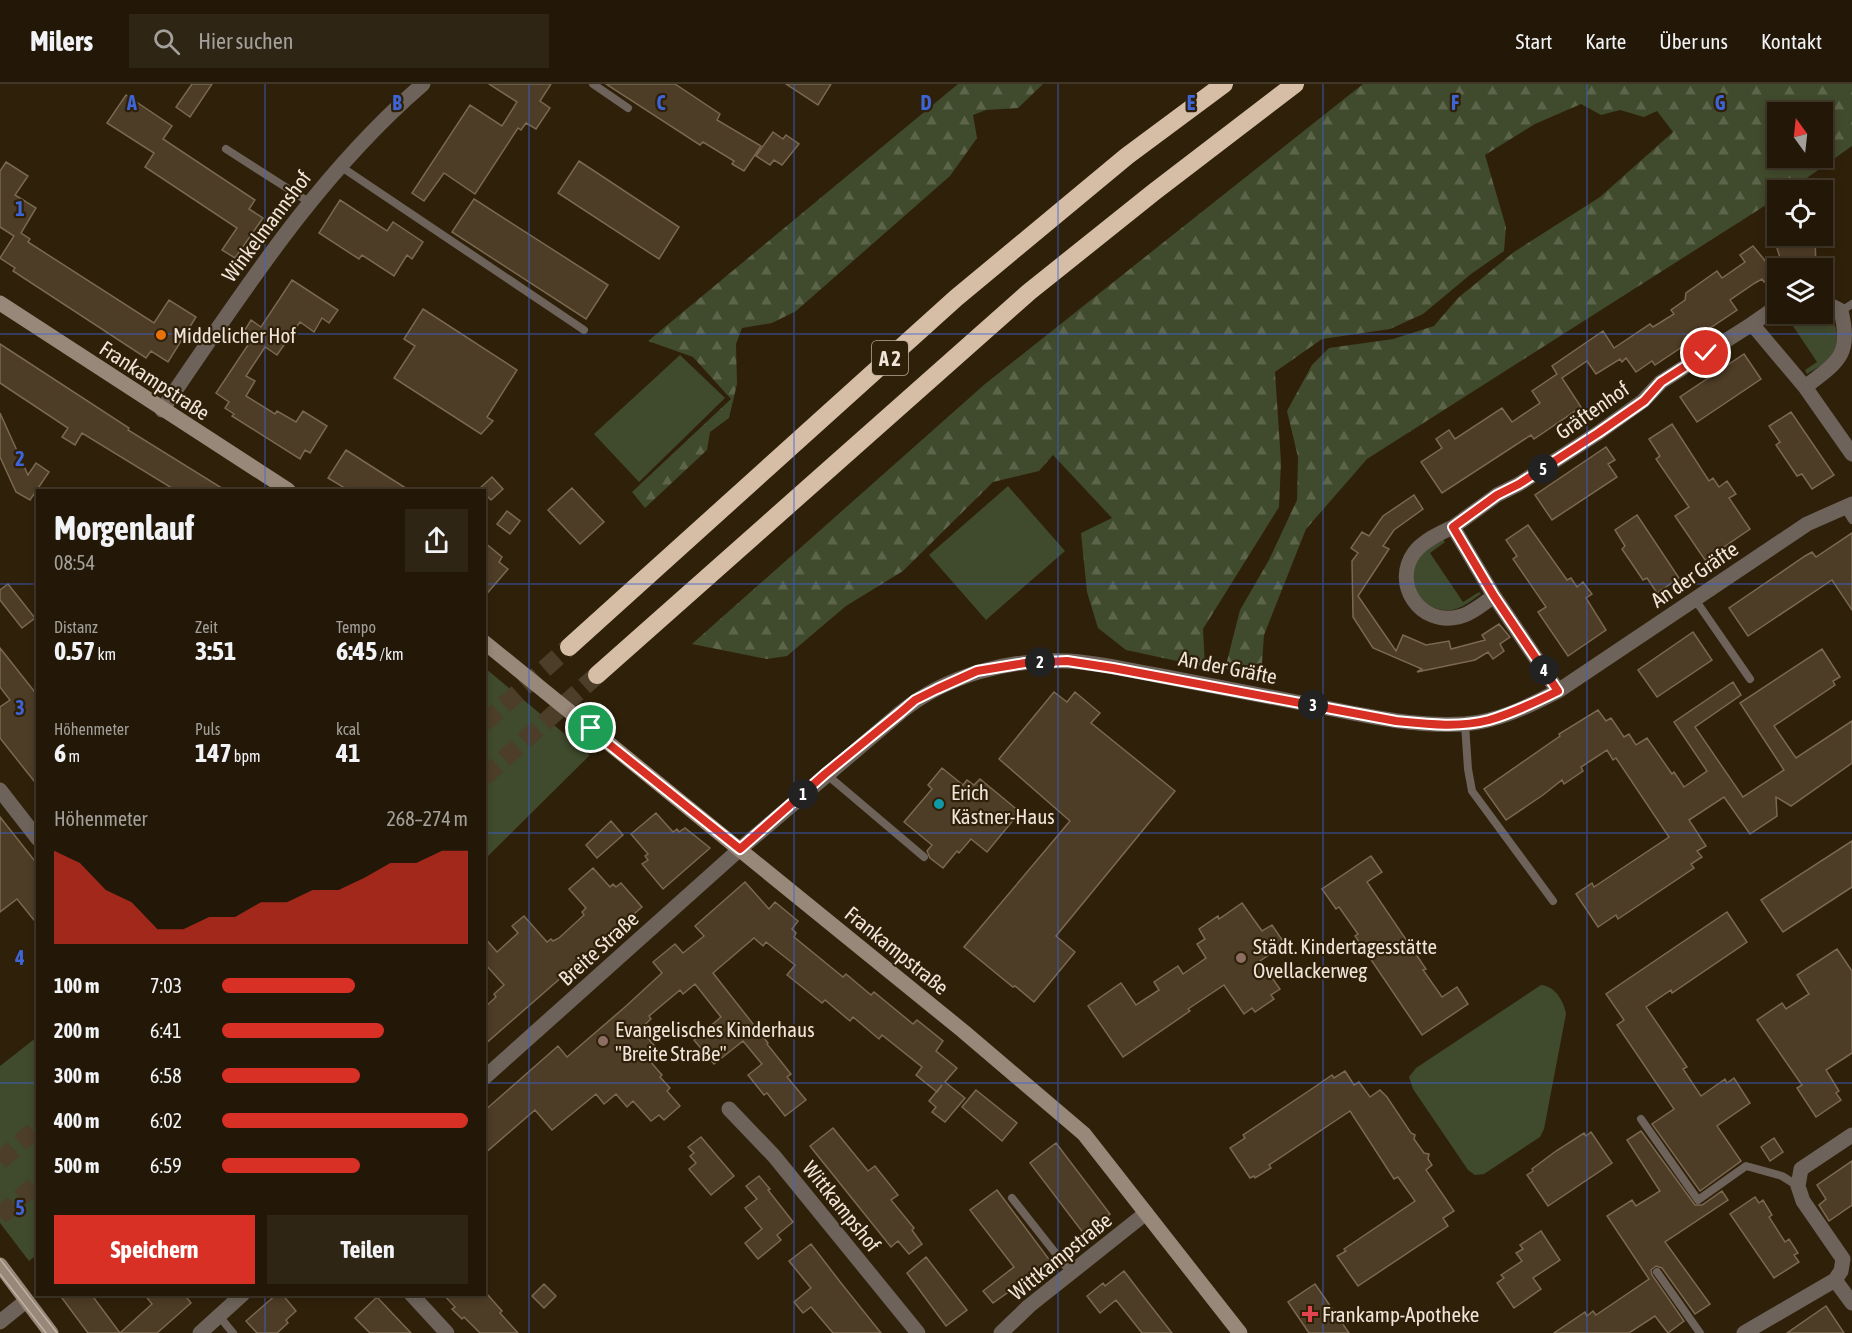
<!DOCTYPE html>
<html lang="de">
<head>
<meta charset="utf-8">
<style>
  body { margin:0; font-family:"Asap Condensed",sans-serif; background:#2f2515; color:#f1f3f6; height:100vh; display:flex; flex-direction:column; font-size:22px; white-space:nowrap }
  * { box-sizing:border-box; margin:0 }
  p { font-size:20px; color:#a3a09b }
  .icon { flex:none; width:33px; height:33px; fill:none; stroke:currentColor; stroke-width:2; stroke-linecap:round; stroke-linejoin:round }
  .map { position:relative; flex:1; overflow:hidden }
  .drawer { position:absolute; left:36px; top:405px; width:450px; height:807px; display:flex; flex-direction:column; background:#231807; border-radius:0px; box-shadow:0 3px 9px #0003,0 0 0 2px #403728 }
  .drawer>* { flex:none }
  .needle { width:39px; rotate:345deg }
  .tools { position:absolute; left:1767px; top:18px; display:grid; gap:12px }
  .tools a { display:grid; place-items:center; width:66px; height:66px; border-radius:0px; background:#231807; box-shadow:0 3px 9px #0003,0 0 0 2px #403728; font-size:30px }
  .pin { position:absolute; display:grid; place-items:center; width:51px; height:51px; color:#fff; margin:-26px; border:3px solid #fff; border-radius:50%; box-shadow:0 2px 6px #0007 }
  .km { position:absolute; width:30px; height:30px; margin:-15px; border-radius:50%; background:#222; color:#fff; font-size:16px; line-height:30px; text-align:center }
  .round { display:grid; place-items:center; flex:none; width:63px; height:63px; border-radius:0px; background:#2f2515 }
  .headline { display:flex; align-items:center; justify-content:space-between; height:102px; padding:0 18px }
  h1 { font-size:33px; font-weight:700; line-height:45px }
  .figures { display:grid; grid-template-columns:repeat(3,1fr); gap:9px; height:102px; padding:6px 18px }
  .figures div { display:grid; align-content:center }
  .figures b { font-size:26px; font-weight:700 }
  .figures small { font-size:16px; font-weight:400 }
  .figures p { font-size:16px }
  .chart { height:168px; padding:12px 18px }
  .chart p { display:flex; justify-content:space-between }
  .chart svg { width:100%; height:108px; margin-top:6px; fill:#d93025; opacity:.7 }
  .button { display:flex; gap:12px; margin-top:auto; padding:12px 18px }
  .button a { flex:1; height:69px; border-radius:0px; background:#d93025; color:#fff; font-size:24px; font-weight:700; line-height:69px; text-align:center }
  .button a+a { background:#2f2515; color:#f1f3f6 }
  ul { padding:0 18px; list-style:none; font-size:20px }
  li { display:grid; grid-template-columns:96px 72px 1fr; align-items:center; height:45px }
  li i { height:15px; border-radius:8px; background:#d93025 }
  header { display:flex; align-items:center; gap:36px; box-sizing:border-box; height:84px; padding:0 30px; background:#231807; border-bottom:2px solid #403728 }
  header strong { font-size:28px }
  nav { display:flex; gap:33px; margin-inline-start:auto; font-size:21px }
  .search { width:420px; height:54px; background:#2f2515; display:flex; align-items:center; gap:15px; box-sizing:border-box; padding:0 21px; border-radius:0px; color:#a3a09b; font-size:22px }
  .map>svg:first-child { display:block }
</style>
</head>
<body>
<header>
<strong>Milers</strong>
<div class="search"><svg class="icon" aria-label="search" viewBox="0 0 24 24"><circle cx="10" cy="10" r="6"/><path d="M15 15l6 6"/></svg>Hier suchen</div>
<nav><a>Start</a><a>Karte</a><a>Über uns</a><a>Kontakt</a></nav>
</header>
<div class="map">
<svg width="1852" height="1249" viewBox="0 0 1852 1249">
  <defs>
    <pattern id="forest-firs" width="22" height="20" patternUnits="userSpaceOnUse" patternTransform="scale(1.5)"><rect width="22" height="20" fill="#404a2c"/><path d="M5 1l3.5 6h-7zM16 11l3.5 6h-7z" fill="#5c644a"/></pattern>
  </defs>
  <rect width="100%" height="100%" fill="#2f2009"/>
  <path fill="#404a2c" d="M1823 224C1837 235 1842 257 1831 272 1825 280 1815 285 1807 290L1805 286 1817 278 1785 230H1822Z
    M680 271 725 314 639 398 594 350Z
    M1008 402 1065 467 986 536 929 471Z
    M1443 455 1445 458 1430 469 1463 518 1479 508 1481 510C1472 516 1463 524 1452 526 1427 530 1405 504 1416 480 1421 468 1433 462 1443 455Z
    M485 584 590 671 485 775H484Z
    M1541 901C1555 902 1564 917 1566 930L1544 1045 1540 1053 1484 1090 1475 1091 1468 1086 1413 1005 1409 993 1416 984Z
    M37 953 38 1170 29 1177 0 1139V982Z"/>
  <path fill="url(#forest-firs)" fill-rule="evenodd" d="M958 0H1043L1018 24 986 26 973 31 977 54 950 92 796 227 772 239 742 244 736 260 737 300 729 334 710 348 707 366 645 424 632 408 731 315 693 273 648 257Z
    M1363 0H1852V62L1790 106H1778L1777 114 1367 375 1306 445 1264 551 1262 579 1225 585 1240 526 1269 476 1297 416 1298 373 1287 327 1312 281 1329 264 1393 255 1434 242 1458 214 1514 168 1600 113 1673 48 1657 27 1644 33 1620 26 1601 31 1581 20 1535 40 1485 71 1506 143 1504 167 1471 190 1423 230 1390 245 1322 255 1275 288 1281 378 1279 423 1203 545 1205 583 1126 566 1098 544 1087 508 1081 449 1112 434 1053 371 1039 387 993 398 903 487 846 522 787 572 767 575 692 560 985 300ZM1822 28V74H1778V28Z"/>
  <path fill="#4d3c26" stroke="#7a6850" stroke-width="1.5" d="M192 0H212L190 33 176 23Z
    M489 0H551L540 17 550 24 536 45 526 39 521 46 518 44 475 110 444 89 424 117 412 109 470 21 502 42 517 18Z
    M606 0H675L720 30 717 36 761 62 744 87 732 80 734 77 703 58 700 61Z
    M786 0H831L818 21Z
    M126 11 172 42 163 55 255 116 249 125 263 134 235 174 222 166 237 144 145 83 154 69 107 39Z
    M773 48 783 55 786 51 799 60 782 81 774 76 770 81 756 72Z
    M579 77 679 143 659 175 558 109Z
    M6 78 28 92 15 111 36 124 21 149 30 155 28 158 154 239 169 216 196 233 168 278 151 267 146 274 13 187 15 184 0 174 14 152 0 143V87Z
    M474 115 608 201 586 235 452 148Z
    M340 116 387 147 393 138 423 158 412 175 407 171 394 192 362 171 359 175 319 149Z
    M1783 152H1815L1816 184H1783L1774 154Z
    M1753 162 1776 190 1764 198 1762 195 1755 199 1730 216 1737 226 1655 281 1652 277 1636 288 1626 274 1622 278 1620 275 1596 290 1587 277 1562 294 1581 323 1534 355 1531 351 1442 409 1421 378 1442 364 1436 355 1449 346 1455 355 1502 324 1512 338 1540 319 1532 307 1557 290 1552 282 1603 247 1614 264 1650 240 1653 243 1674 230 1671 226 1685 216 1686 209 1717 187 1722 194 1745 178 1740 171Z
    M292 196 338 226 329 239 322 234 314 248 300 238 277 271 265 263 246 292 255 297 246 312 275 330 277 327 296 338 303 327 327 342 310 369 305 366 300 375 232 332 234 330 225 324 229 318 216 309 252 255 243 249 251 236 261 243Z
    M423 225 517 286 487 333 493 337 481 350 394 294 415 262 404 255Z
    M0 260 129 344 128 346 225 406H175L82 349 75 361 62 353 68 344 0 299Z
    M1744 270 1761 295 1697 338 1680 313Z
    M1791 328 1834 391 1812 405 1802 390 1797 392 1776 361 1780 358 1769 342Z
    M0 329 28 391 36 379 49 388 30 416 16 408 0 373Z
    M1672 340 1709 397 1713 394 1719 403 1727 397 1736 410 1729 414 1750 445 1705 476 1675 432 1689 423 1656 375 1660 372 1649 355Z
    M1606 363 1615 376 1608 380 1617 393 1552 436 1535 411Z
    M346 366 385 391 409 406H348L328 394Z
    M492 393 503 405 491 416 484 409V406L480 404Z
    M572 404 604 438 580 460 548 426Z
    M1414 411 1423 425 1394 446 1383 462 1389 465 1358 512 1396 567 1403 551 1426 561 1449 557 1451 565 1485 556 1482 551 1499 540 1510 553 1500 560 1504 567 1493 575 1488 568 1475 576 1417 588 1422 585 1373 564 1353 533 1352 477 1358 469 1351 464 1362 448 1369 452 1383 432Z
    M507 427 520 437 510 450 497 440Z
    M1637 431 1679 494 1657 509 1647 494 1643 496 1622 465 1625 462 1615 446Z
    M1528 441 1567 496 1571 494 1577 503 1583 498 1592 510 1586 514 1606 546 1568 572 1538 528 1546 523 1513 475 1517 472 1506 456Z
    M1852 449V526L1832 496 1748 552 1729 524 1805 472 1812 468 1816 473Z
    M484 458 502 473 499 478 508 485 484 513Z
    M8 500 35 534 22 544 0 516V506Z
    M1693 548 1712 576 1657 613 1638 586Z
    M0 564 38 612V702L0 654V623L10 616 0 603Z
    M1822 565 1840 593 1833 597 1835 601 1774 642 1796 674 1852 637V679L1791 722 1776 713 1777 732 1750 750 1724 713 1689 736 1706 762 1697 767 1702 773 1691 780 1694 784 1618 835 1616 831 1598 843 1576 810 1592 799 1594 803 1669 753 1616 674 1613 676 1607 666 1581 683 1583 687 1564 700 1562 696 1543 711 1506 736 1484 705 1560 652 1559 650 1598 626 1606 637 1611 634 1624 653 1629 650 1636 661 1647 654 1672 690 1674 688 1684 703 1707 687 1674 638 1733 598 1741 611 1695 643 1743 713 1784 686 1740 619Z
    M1054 608 1067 618 1075 608 1100 629 1091 639 1175 707 1056 852 1075 868 1034 918 1015 902 1013 903 964 863 1070 737 999 675Z
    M942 684 963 701 967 696 974 701 980 695 1020 728 987 768 971 755 959 769 957 767 943 784 930 774 927 767 932 761 904 738 932 705 928 701Z
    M656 729 673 748 677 745 679 748 685 744 710 764 663 805 642 780 648 776 645 772 648 770 631 750Z
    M0 733 38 781V841L17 815 0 828Z
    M611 737 623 751 597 774 586 761Z
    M1852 757V803L1783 848 1761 816Z
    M1371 772 1382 788 1367 798 1426 885 1423 886 1442 913 1457 903 1468 920 1422 951 1355 852 1358 850 1339 823 1336 825 1322 805Z
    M593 784 610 803 613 800 616 803 621 799 642 823 484 961V924L496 913 494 910 504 901 484 879V853L497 868 518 849 512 842 524 832 547 858 551 855 553 857 559 854 584 831 582 828 586 824 569 805Z
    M745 798 769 825 775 818 798 837 792 845 796 849 794 853 843 893 846 890 871 911 874 908 913 940 917 936 943 957 936 967 957 984 945 998 965 1014 945 1038 932 1028 936 1023 929 1017 942 1001 937 1008 916 991 922 983 882 951 879 955 853 933 850 937 825 916 822 919 787 891 795 881 766 858 763 862 754 854 713 889 768 959 767 960 791 990 787 993 806 1016 785 1032 767 1009 764 1011 748 991 762 980 743 957 714 980 694 956 721 933 695 900 683 910 680 906 649 932 651 935 640 945 659 967 649 976 662 991 660 993 670 1004 667 1007 680 1022 664 1036 659 1031 651 1037 633 1017 627 1023 616 1010 604 1020 596 1010 552 1046 535 1026 484 1070V1027L558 962 567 973 625 923 662 889 653 878 675 860 683 869 704 852 695 842Z
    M1242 819 1262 847 1272 841 1285 860 1260 877 1280 905 1271 911 1274 915 1255 928 1252 924 1244 930 1224 901 1188 925 1190 927 1123 973 1088 922 1121 899 1136 921 1159 906 1154 898 1178 882 1183 890 1206 874 1197 860 1205 855 1199 845 1218 832 1219 835Z
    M1727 828 1747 858 1672 909 1671 906 1646 923 1687 983 1683 985 1701 1012 1725 995 1727 999 1734 994 1750 1019 1717 1042 1741 1077 1700 1107 1652 1040 1674 1025 1617 941 1624 936 1606 910Z
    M1837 865 1852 887V969L1826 986 1839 1007 1836 1009 1841 1016 1816 1033 1797 1004 1802 1001 1757 936 1782 919 1786 925 1809 910 1797 891Z
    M1345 987 1354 1001 1359 998 1370 1013 1380 1006 1387 1013 1411 1049 1415 1051 1414 1055 1424 1069 1429 1070 1428 1075 1432 1081 1426 1086 1454 1127 1443 1134 1448 1142 1358 1202 1337 1172 1346 1167 1344 1165 1415 1117 1398 1093 1394 1095 1350 1027 1269 1081 1271 1084 1255 1094 1254 1092 1250 1094 1230 1064 1245 1054 1243 1051 1316 1002 1332 991 1334 994Z
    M976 1006 1017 1039 1002 1057 962 1023Z
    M833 1044 868 1087 875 1082 898 1111 891 1116 914 1144 912 1146 922 1160 909 1170 898 1157 891 1163 810 1062Z
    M1641 1047 1695 1121H1702L1722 1107 1728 1116 1665 1158 1710 1220 1695 1230 1662 1184 1656 1182 1651 1186 1652 1191 1684 1237 1668 1249 1655 1232 1629 1249H1554L1585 1228 1587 1232 1593 1227 1596 1231 1649 1195 1607 1132 1632 1116 1636 1122 1660 1107 1627 1056Z
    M1591 1048 1612 1079 1548 1122 1527 1091 1533 1087 1532 1085 1556 1067 1584 1049 1586 1052Z
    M701 1053 734 1092 711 1111 689 1085 696 1079 690 1072 694 1069 688 1063Z
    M1774 1054 1783 1068 1770 1077 1761 1063Z
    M1056 1059 1110 1130 1084 1150 1030 1079Z
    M1852 1077V1121L1829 1137 1819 1121 1826 1115 1817 1101Z
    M759 1092 770 1105 768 1106 793 1138 777 1151 781 1156 758 1175 745 1159 762 1145 745 1124 757 1115 746 1102Z
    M997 1106 1051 1178 993 1219 983 1207 1014 1183 970 1126Z
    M1755 1113 1759 1119 1763 1116 1772 1131 1769 1133 1785 1158 1789 1155 1798 1169 1794 1171 1799 1178 1774 1194 1730 1130Z
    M1541 1147 1560 1176 1533 1194 1541 1205 1514 1224 1497 1199 1504 1194 1501 1191 1522 1177 1516 1169 1523 1165 1520 1161Z
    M811 1160 841 1199 881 1249H833L811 1223 803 1229 794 1218 811 1204 789 1177Z
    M926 1173 967 1226 946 1242 907 1189Z
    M1124 1187 1140 1208 1172 1249H1142L1116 1216 1100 1229 1087 1212 1103 1199 1105 1202Z
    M544 1200 556 1212 544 1224 532 1212Z
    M1315 1200 1340 1236 1349 1249H1309L1288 1218Z
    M59 1210H91L120 1249 152 1220 144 1210H184L191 1219 157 1249H88Z
    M277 1210H282L296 1227 286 1236 288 1239 277 1249H257L246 1237Z
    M443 1210H487L502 1227 500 1229 518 1249H480L464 1233 462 1235 452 1225 455 1223Z
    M377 1213 391 1228 411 1249H370L355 1234Z
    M1826 1222 1844 1249H1787Z"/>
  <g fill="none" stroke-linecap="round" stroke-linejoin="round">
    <path stroke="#4c3e28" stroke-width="18" stroke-dasharray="18 9" stroke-linecap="butt" d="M484 639 569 563
      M484 693 597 591
      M0 1077 38 1043
      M0 1132 38 1098"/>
    <path stroke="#6d635a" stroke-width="8" d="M593 0 628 24
      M226 65 309 118
      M340 82 584 246
      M1841 227 1852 220
      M1844 423 1852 436
      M1694 514 1750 595
      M1465 640 1468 685 1472 707 1553 817
      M826 690 924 773
      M1641 1035 1698 1116 1746 1082 1782 1092 1798 1102
      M1012 1114 1071 1189
      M1657 1188 1700 1249
      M219 1232 233 1249"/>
    <path stroke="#6d635a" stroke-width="15" d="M1752 240 1778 222
      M1805 303C1838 278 1852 271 1841 227L1822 217
      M162 326C241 211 316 92 423 0
      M1453 443C1440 449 1423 457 1414 469 1392 500 1420 542 1458 533 1470 531 1484 519 1494 512
      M1558 607 1494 512 1453 443 1497 411 1519 400 1598 349 1643 317 1661 298 1752 240 1805 303 1852 370
      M0 706 38 755
      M484 994 740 765 901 628C947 591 1008 575 1066 577 1096 578 1127 586 1156 591 1208 601 1260 611 1312 621 1362 631 1413 643 1464 640 1497 638 1529 622 1558 607L1807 440 1852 420
      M729 1025 774 1072 918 1249
      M1852 1051 1801 1085 1798 1102 1803 1117 1843 1175 1841 1187 1835 1196 1852 1219
      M411 1210 447 1249
      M0 1238 26 1217
      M200 1249 243 1210
      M1001 1249 1029 1222 1146 1129
      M1744 1249 1835 1196"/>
    <path stroke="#978879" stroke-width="15" d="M0 219 288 406
      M484 558 963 947 1084 1050 1240 1249
      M0 1181 51 1249"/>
    <path stroke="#d5bda6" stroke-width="18" d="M569 563 956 214 1127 72 1224 0
      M597 591 1029 208 1154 108 1295 0"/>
    <path stroke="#bfb3a4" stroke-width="1.5" d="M0 1175 57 1249
      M0 1190 46 1249"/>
  </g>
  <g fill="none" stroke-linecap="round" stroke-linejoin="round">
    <g stroke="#fff" stroke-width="12">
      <path id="route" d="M591 644 610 661 740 765 825 690 901 628 915 616 937 605 977 587 1025 579 1067 577 1113 584 1396 637C1426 640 1459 644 1489 636 1513 629 1536 618 1558 607L1494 512 1453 443 1497 411 1519 400 1598 349 1644 317 1661 298 1706 269"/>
    </g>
    <use href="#route" stroke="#d93025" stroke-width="8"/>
  </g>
  <path fill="none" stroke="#3d65d8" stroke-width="1.5" stroke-opacity="0.55" d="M265 0V406M529 0V1249M794 0V1249M1058 0V1249M1323 0V1249M1587 0V1249M0 250H1852M0 500H38M484 500H1852M0 749H38M484 749H1852M0 999H38M484 999H1852M265 1210V1249"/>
  <circle fill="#e8710a" stroke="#2f2009" stroke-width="2" cx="161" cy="251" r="6"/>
  <circle fill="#0f9aa8" stroke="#2f2009" stroke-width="2" cx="939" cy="720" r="6"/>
  <g fill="#8d6e63" stroke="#2f2009" stroke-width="2">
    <circle cx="1241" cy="874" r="6"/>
    <circle cx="603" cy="957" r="6"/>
  </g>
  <path fill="#e0444e" stroke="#2f2009" stroke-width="2" d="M1307 1221h6v6h6v6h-6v6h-6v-6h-6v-6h6z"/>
  <g text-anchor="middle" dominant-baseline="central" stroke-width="4.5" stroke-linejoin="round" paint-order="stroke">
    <rect fill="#2f2009" stroke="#b6aa9a" stroke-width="1.5" x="872" y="257" width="36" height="34" rx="4.5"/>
    <g font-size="20" font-weight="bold" fill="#f0e5d8">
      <text x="890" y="274">A 2</text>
    </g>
    <g font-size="21" fill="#f0e5d8" stroke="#2f2009">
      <text transform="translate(266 142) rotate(-53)">Winkelmannshof</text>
      <text transform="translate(155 296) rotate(33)">Frankampstraße</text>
      <text transform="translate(1592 326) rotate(-35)">Gräftenhof</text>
      <text transform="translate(1694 490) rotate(-34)">An der Gräfte</text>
      <text transform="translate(1228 583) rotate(11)">An der Gräfte</text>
      <text transform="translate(598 864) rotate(-42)">Breite Straße</text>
      <text transform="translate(897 866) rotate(39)">Frankampstraße</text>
      <text transform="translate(842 1122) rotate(51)">Wittkampshof</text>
      <text transform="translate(1060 1172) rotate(-39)">Wittkampstraße</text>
    </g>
    <g font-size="21" fill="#f0e5d8" stroke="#2f2009" text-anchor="start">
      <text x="173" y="251">Middelicher Hof</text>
      <text x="951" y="708">Erich<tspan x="951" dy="24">Kästner-Haus</tspan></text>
      <text x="1253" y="862">Städt. Kindertagesstätte<tspan x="1253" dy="24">Ovellackerweg</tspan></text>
      <text x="615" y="945">Evangelisches Kinderhaus<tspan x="615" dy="24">"Breite Straße"</tspan></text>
      <text x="1322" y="1230">Frankamp-Apotheke</text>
    </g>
  </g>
  <g font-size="20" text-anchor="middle" font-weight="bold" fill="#3d65d8" stroke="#2f2009" stroke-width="4.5" stroke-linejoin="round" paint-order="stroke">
    <text x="132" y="26">A</text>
    <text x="397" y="26">B</text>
    <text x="661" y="26">C</text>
    <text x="926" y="26">D</text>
    <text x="1191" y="26">E</text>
    <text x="1455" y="26">F</text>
    <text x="1720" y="26">G</text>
    <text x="20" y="132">1</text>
    <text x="20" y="382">2</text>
    <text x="20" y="631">3</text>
    <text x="20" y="881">4</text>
    <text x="20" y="1131">5</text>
  </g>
</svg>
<div class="tools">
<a><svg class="needle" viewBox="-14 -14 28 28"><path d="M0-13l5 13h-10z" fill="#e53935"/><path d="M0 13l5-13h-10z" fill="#a3a09b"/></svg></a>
<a><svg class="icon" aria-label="locate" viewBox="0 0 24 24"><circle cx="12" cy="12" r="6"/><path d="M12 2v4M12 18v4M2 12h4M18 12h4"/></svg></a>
<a><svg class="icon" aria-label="layers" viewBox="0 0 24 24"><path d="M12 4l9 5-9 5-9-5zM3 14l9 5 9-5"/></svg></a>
</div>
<div class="pin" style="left:591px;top:644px;background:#1e9e55"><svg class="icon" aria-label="arrive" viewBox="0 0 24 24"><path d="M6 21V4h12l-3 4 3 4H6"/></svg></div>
<div class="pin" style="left:1706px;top:269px;background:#d93025"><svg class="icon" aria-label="check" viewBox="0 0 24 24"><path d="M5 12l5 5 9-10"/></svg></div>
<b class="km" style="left:803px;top:710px">1</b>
<b class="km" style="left:1040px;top:578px">2</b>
<b class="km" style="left:1313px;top:621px">3</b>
<b class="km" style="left:1544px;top:586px">4</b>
<b class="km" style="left:1543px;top:385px">5</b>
<section class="drawer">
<div class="headline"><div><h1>Morgenlauf</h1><p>08:54</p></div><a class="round"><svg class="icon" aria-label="share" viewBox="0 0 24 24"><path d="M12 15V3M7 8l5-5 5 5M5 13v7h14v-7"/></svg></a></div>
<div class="figures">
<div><p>Distanz</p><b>0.57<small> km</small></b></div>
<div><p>Zeit</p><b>3:51</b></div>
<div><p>Tempo</p><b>6:45<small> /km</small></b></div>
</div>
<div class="figures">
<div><p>Höhenmeter</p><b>6<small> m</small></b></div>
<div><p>Puls</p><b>147<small> bpm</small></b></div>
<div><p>kcal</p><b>41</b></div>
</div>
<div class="chart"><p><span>Höhenmeter</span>268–274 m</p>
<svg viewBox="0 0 160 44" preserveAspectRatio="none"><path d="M0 44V6L10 11L20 22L30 27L40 38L50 38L60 33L70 33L80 27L90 27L100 22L110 22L120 17L130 11L140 11L150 6L160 6V44z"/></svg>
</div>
<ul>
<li><b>100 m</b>7:03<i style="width:54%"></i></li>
<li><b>200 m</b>6:41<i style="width:66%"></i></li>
<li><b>300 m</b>6:58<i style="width:56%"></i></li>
<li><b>400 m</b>6:02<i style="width:100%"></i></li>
<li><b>500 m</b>6:59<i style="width:56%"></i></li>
</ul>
<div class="button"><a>Speichern</a><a>Teilen</a></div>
</section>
</div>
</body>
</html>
